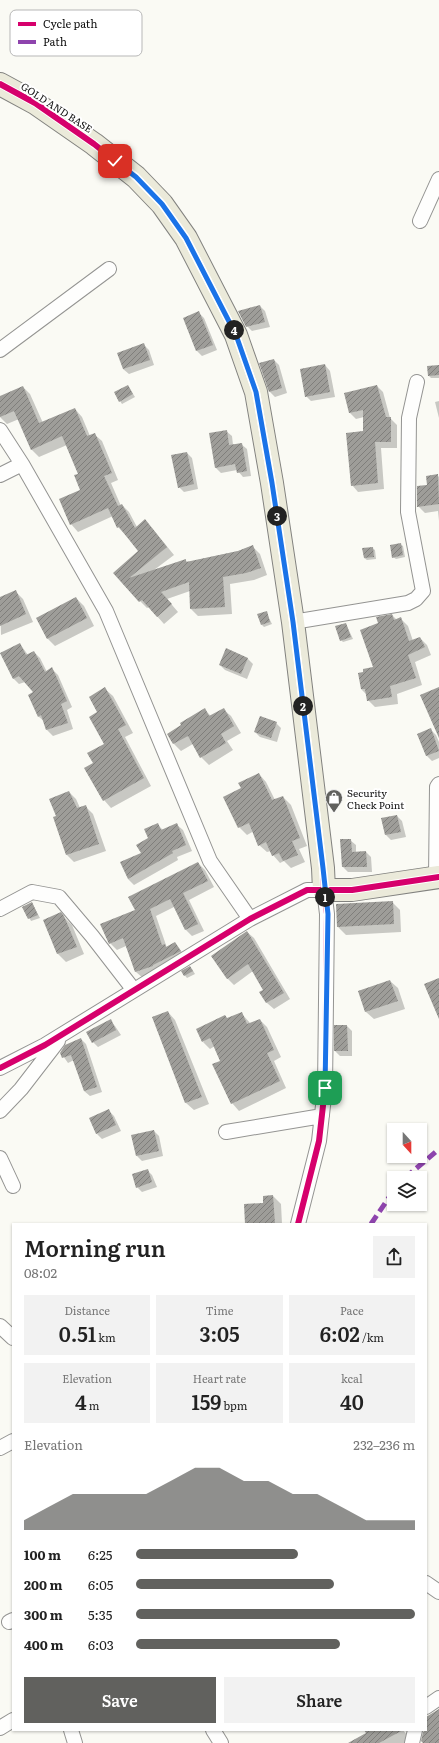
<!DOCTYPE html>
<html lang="en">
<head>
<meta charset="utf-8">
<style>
  body { margin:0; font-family:Literata,serif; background:#f2f2f2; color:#222; height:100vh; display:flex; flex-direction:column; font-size:15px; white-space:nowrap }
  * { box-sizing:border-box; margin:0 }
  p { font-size:13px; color:#767676 }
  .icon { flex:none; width:22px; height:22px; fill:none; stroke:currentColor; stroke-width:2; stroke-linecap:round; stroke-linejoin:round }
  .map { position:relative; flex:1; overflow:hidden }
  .drawer { position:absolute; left:12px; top:1223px; width:415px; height:508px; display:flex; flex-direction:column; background:#fff; border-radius:0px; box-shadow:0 1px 3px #0004 }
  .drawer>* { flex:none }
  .needle { width:26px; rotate:159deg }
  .fabs { position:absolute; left:387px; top:1123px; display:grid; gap:8px }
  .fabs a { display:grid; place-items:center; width:40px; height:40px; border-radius:0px; background:#fff; box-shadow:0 1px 3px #0004; font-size:20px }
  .pin { position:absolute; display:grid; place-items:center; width:34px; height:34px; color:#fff; margin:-17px; border-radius:8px; box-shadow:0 2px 6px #0006 }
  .km { position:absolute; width:20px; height:20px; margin:-10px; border-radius:50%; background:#222; color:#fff; font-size:11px; line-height:20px; text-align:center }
  .round { display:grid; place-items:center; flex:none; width:42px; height:42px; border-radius:0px; background:#f2f2f2 }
  .overview { display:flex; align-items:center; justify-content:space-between; height:68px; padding:0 12px }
  h1 { font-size:22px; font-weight:600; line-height:30px }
  .stats { display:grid; grid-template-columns:repeat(3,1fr); gap:6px; height:68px; padding:4px 12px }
  .stats div { display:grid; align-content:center; border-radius:0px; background:#f2f2f2; text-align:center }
  .stats b { font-size:20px; font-weight:600 }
  .stats small { font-size:11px; font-weight:400 }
  .stats p { font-size:11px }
  .chart { height:112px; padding:8px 12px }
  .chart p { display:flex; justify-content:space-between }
  .chart svg { width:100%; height:72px; margin-top:4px; fill:#61615e; opacity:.7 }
  .cta { display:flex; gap:8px; margin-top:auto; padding:8px 12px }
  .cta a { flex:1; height:46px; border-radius:0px; background:#61615e; color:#fff; font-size:16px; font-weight:600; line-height:46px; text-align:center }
  .cta a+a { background:#f2f2f2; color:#222 }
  ul { padding:0 12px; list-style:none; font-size:13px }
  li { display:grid; grid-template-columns:64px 48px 1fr; align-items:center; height:30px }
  li i { height:10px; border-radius:5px; background:#61615e }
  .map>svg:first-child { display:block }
</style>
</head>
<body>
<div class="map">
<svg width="439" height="1743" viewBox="0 0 439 1743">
  <defs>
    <pattern id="building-hatch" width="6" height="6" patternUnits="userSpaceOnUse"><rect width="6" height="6" fill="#9e9d99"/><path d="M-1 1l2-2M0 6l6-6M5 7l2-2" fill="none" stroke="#7f7e7b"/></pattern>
  </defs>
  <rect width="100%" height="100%" fill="#fafaf4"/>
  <path fill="#0003" d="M260 306 265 311 270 327 252 331 247 326Z
    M199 313 204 318 217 350 202 356 197 351 184 319Z
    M144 345 149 350 154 365 129 374 123 369Z
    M274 360 279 365 287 393 275 397 270 392Z
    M325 365 330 371 335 397 311 401 306 396Z
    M439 366V378H431L429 376Z
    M128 386 135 397 122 404 120 401Z
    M377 386 383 392 390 418 397 425V448H381L384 489 358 492 352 485 364 432V417L356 419 350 413 345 394Z
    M23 387 30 394 43 423 75 409 82 417 90 436 94 434 102 441 118 480 111 483 121 506 122 505 129 512 137 527 152 528 174 555 154 570 185 560 188 562 238 551 252 546 260 554 267 575 254 580 230 584 232 614 198 616 191 609 190 591 167 599 178 612 164 624 149 607 147 608 140 601 115 573 140 551 118 527 113 516 78 532 71 524 82 491 79 474 67 445 39 457 31 449 19 419 7 424 0 417V397Z
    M439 401V418L435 402Z
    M226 431 232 436 233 445 241 444 247 449 251 476 243 477 237 470 221 473 216 468Z
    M187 453 192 458 198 489 184 492 179 487Z
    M437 475 439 477V521L438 511 425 513 418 506 428 486Z
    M400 544 403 546 405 557 396 559 393 557Z
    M372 548 375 550 376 559 367 560 364 558Z
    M16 592 23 599 33 622 1 635 0 598Z
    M76 598 84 606 94 626 55 646 48 639 37 618Z
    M266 612 272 624 264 627 262 625Z
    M392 615 397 620 400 618 408 626 413 641 420 638 427 645 431 655 415 662 422 685 397 694 398 704 375 707 368 700 367 695 361 689 375 668 380 624Z
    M346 624 353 639 343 642 341 640Z
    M20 644 28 655 34 652 40 658 47 672 52 669 58 675 72 707 67 710 73 729 53 736 47 730 45 722 39 717 29 695 34 693 25 682 19 684 13 678Z
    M248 659 253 664 247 679 225 670 220 665Z
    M105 689 113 696 133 733 125 737 151 786 111 808 104 800 94 764 106 744 98 712Z
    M223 709 231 716 241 733 227 741 233 750 209 765 201 757 193 744 181 751 174 744 168 734 205 710 211 716Z
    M276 723 281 728 277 742 260 737 255 732Z
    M431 730 436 735 439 742V758L432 761 427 756 419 735Z
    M259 774 266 782 275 800 283 797 291 805 307 846 299 849 305 862 291 868 284 861 280 863 273 855 271 851 267 852 259 845 254 831 247 835 239 827 225 798 242 789Z
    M69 792 76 799 80 808 85 806 93 814 106 851 74 862 67 855 54 818 58 816Z
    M397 816 402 821 406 837 391 840 386 835 383 819Z
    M157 824 163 830 176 824 183 830 192 851 177 857 178 860 134 885 128 879Z
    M350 840 356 845V853L366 852 371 857 372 872H348L343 867Z
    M198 863 205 870 214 887 189 900 204 931 192 936 186 930 174 907 156 916 167 948 175 944 187 958 143 978 136 972 126 946 117 950 110 943 136 910Z
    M392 902 400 910 401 932 346 935 338 927 337 905Z
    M32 903 40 918 31 921 24 907Z
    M61 914 72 925 84 954 66 962 58 954 45 920Z
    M247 932 254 938 290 999 274 1009 267 1003 261 992 265 990 253 971 234 985 227 978Z
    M192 969 195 974 187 978 182 972Z
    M390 981 398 988 405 1009 374 1019 366 1012 359 991Z
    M168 1012 175 1020 209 1104 194 1110 186 1103 154 1018Z
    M241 1013 251 1024 260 1020 267 1027 281 1057 274 1061 286 1088 239 1111 232 1103 222 1061 215 1046 210 1049 203 1042 227 1019Z
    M110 1020 115 1026 121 1035 98 1047 93 1042Z
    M335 1026H347L352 1031V1056H340L335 1051Z
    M81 1039 86 1044 102 1092 90 1096 84 1091 74 1060 68 1063 61 1053Z
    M109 1111 114 1116 121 1131 102 1139 97 1134Z
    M154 1131 159 1136 163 1156 142 1161 137 1156Z
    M147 1170 152 1175 157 1187 142 1192 137 1187Z
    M273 1196 281 1204 282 1224H246Z
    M365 1730H403L410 1739 404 1743H359L367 1734Z"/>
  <path fill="url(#building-hatch)" d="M260 305 265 322 246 327 238 311Z
    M199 311 213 345 196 351 183 318Z
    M144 343 150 360 123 369 117 353Z
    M274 359 282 388 269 392 259 363Z
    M325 364 330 392 305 397 300 369Z
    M439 365V375L428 376 427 366Z
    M128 385 133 394 119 402 114 392Z
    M377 385 386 417H391V442H375L378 483 351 486 346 433 363 431V410L349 413 344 393Z
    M23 386 39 423 75 408 87 436 95 433 112 473 104 476 118 506 122 504 135 528 145 519 167 547 129 578 186 559V562L238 551 253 545 261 568 246 573 223 577 225 607 190 609 189 582 161 592 172 604 157 617 142 600 139 602 113 573 138 551 119 527 117 528 108 508 70 525 59 499 80 490 74 475 78 474 62 436 31 450 14 411 0 417V396Z
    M227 430 229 445 242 443 247 471 237 473 235 464 215 468 209 433Z
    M187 452 194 484 178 488 171 455Z
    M438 474 439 504 417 507V486L427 485 426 476Z
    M401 543 403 555 392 558 390 545Z
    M373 547 374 557 364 558 362 548Z
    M16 590 26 614 0 626V597Z
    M76 597 87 618 47 639 36 618Z
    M267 611 270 622 261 625 257 614Z
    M392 614 394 620 401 617 409 641 420 637 425 647 408 655 416 678 390 686 392 697 367 701 365 689H361L358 673 363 672V669L373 667 360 630 378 623 376 617Z
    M346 623 351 637 340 641 335 626Z
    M20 643 26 655 34 651 45 672 52 667 67 701 61 704 68 723 46 730 41 715 38 717 28 695 33 692 19 676 13 679 0 653Z
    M226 648 248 658 241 674 219 665Z
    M105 687 126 725 118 729 144 778 103 801 84 768 93 763 87 753 104 744 89 717 97 712 89 697Z
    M439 687V738L420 695Z
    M205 708 209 716 224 708 234 726 221 734 226 743 200 758 188 736 173 744 167 734 181 725 180 723Z
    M260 716 277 722 271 738 254 732Z
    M431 728 439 751 426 756 417 734Z
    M259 773 272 800 283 796 300 838 292 841 298 855 283 861 279 853 272 856 266 842 258 846 249 823 238 828 223 797 241 788 238 783Z
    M69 791 77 808 86 805 99 844 66 855 53 817 56 816 49 799Z
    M397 815 401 832 385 835 381 818Z
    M158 823 161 830 177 823 186 845 172 851 173 853 128 879 120 862 141 853 136 845 148 838 144 829Z
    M340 839H351L352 852 366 851 367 867H342Z
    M198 862 208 881 183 893 198 924 185 930 170 899 150 909 162 945 165 944 166 947 175 942 181 951 153 965V966L135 972 123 938 109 944 100 924 135 910 128 897Z
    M393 901 394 924 337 927 336 904Z
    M32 902 38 915 28 919 22 907Z
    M61 912 64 916 77 947 57 954 43 920Z
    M247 931 284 993 266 1003 259 992 263 990 248 964 227 979 211 956Z
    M190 966 193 971 184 976 181 971Z
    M439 978V1019L424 984Z
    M390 980 398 1001 365 1012 358 991Z
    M168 1011 202 1097 185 1103 152 1017Z
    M242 1012 247 1024 260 1019 274 1050 267 1053 280 1081 231 1104 212 1064 220 1061 210 1038 202 1042 196 1029 225 1015 227 1018Z
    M111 1019 116 1030 92 1043 86 1032Z
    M334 1025H347L348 1051H334Z
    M81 1038 97 1087 84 1091 71 1055 62 1058 60 1053 65 1045Z
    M109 1109 116 1125 96 1134 89 1118Z
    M154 1130 159 1151 136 1156 131 1135Z
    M148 1169 152 1182 136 1188 132 1174Z
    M273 1195 275 1224H245L244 1204 263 1203V1196Z
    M439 1709V1743H423L421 1741 423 1732 426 1730V1717Z
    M364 1730H403L379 1743H348L366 1733Z"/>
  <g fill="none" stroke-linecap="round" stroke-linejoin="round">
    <g stroke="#949492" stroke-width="16">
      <path id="street" d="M420 221 439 179
        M0 350 109 269
        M0 430 22 464 106 611 210 861 250 919
        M0 475 22 464
        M293 622 408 603 416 599 423 591 408 512 409 418 417 382
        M436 877 437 787 439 784
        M0 909 32 892 59 897 92 936 133 989
        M0 1068 45 1045 250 919 307 890H324L327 914 325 1088 319 1141 298 1224
        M0 1111 21 1089 58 1041
        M226 1132 322 1116
        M0 1158 13 1186
        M0 1326 13 1338
        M0 1448 13 1441
        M426 1583 439 1592
        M9 1622 13 1620
        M426 1707 439 1698
        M0 1728 13 1720
        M71 1730 75 1743
        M213 1730 221 1743
        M412 1743 415 1730"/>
    </g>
    <g stroke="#82827f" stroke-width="24">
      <path id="primary" d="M0 84 35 103 94 144 136 177 162 204 186 238 236 335 256 392 272 483 293 622 323 868 324 890H352L439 877"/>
    </g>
    <use href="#street" stroke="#fefefd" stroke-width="14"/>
    <use href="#primary" stroke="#ebeada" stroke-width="22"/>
    <path stroke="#8e44ad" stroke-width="5" stroke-dasharray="10 5" stroke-linecap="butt" d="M405 1178 439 1149
      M371 1224 394 1190"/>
    <g stroke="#fff" stroke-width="8">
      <path id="cycleway" d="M0 84 35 103 94 144 136 177 162 204 186 238 236 335 256 392 272 483 293 622 323 868 324 890H352L439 877
        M0 1068 45 1045 250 919 307 890H324L327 914 325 1088 319 1141 298 1224"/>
    </g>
    <use href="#cycleway" stroke="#d6006c" stroke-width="6"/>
  </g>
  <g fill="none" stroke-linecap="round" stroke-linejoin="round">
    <g stroke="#fff" stroke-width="8">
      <path id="route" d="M115 161 136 177 162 204 186 238 236 335 256 392 272 483 293 622 323 868 328 914 325 1088"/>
    </g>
    <use href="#route" stroke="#1a73e8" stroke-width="5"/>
  </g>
  <defs>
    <g id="shop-pin" transform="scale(0.9)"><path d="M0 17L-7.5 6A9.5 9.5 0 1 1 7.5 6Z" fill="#61615e" stroke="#fff"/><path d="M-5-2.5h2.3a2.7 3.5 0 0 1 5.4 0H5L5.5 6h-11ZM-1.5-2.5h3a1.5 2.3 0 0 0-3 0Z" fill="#fff"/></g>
  </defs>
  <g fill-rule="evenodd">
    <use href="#shop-pin" x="334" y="798"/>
  </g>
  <g text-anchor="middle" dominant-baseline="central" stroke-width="4" stroke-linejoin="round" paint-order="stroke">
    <g font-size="10" fill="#0e0e0e" stroke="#fff">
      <text transform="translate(57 107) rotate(33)">GOLD AND BASE</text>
    </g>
    <g font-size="10" fill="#0e0e0e" stroke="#fff" text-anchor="start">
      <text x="347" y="792">Security<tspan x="347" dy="12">Check Point</tspan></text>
    </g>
  </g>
  <rect x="10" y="10" width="132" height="46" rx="6" fill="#fff" stroke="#b7b7b7" stroke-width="1"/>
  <rect x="18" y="22" width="18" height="4" fill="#d6006c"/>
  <rect x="18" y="40" width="18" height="4" fill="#8e44ad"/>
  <g font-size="11" fill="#0e0e0e">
    <text x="43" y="28">Cycle path</text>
    <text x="43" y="46">Path</text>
  </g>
</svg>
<div class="fabs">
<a><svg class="needle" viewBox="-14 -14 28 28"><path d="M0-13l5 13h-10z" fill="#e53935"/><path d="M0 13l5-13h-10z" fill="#767676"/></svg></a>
<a><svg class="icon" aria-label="layers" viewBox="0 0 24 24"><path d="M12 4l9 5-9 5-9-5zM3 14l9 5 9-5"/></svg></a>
</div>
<div class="pin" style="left:325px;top:1088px;background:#1e9e55"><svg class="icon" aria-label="arrive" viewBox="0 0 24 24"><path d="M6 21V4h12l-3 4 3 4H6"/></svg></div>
<div class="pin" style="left:115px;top:161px;background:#d93025"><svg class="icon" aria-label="check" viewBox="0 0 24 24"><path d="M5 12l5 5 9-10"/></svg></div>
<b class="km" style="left:325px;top:897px">1</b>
<b class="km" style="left:303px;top:706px">2</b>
<b class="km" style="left:277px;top:516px">3</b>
<b class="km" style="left:234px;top:330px">4</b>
<section class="drawer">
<div class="overview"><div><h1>Morning run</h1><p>08:02</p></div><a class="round"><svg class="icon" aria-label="share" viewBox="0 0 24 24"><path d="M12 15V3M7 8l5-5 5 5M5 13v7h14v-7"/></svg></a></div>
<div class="stats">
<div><p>Distance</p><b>0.51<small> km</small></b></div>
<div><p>Time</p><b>3:05</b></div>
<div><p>Pace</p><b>6:02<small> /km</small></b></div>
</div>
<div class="stats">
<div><p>Elevation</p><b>4<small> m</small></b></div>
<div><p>Heart rate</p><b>159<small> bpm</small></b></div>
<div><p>kcal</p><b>40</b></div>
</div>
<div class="chart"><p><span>Elevation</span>232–236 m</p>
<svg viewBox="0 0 160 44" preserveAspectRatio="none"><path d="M0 44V38L10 30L20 22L30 22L40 22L50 22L60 14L70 6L80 6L90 14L100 14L110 22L120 22L130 30L140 38L150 38L160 38V44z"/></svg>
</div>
<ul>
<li><b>100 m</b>6:25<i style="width:58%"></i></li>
<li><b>200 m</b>6:05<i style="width:71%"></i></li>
<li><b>300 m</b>5:35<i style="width:100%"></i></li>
<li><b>400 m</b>6:03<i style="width:73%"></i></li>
</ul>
<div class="cta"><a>Save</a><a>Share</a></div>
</section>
</div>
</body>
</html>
